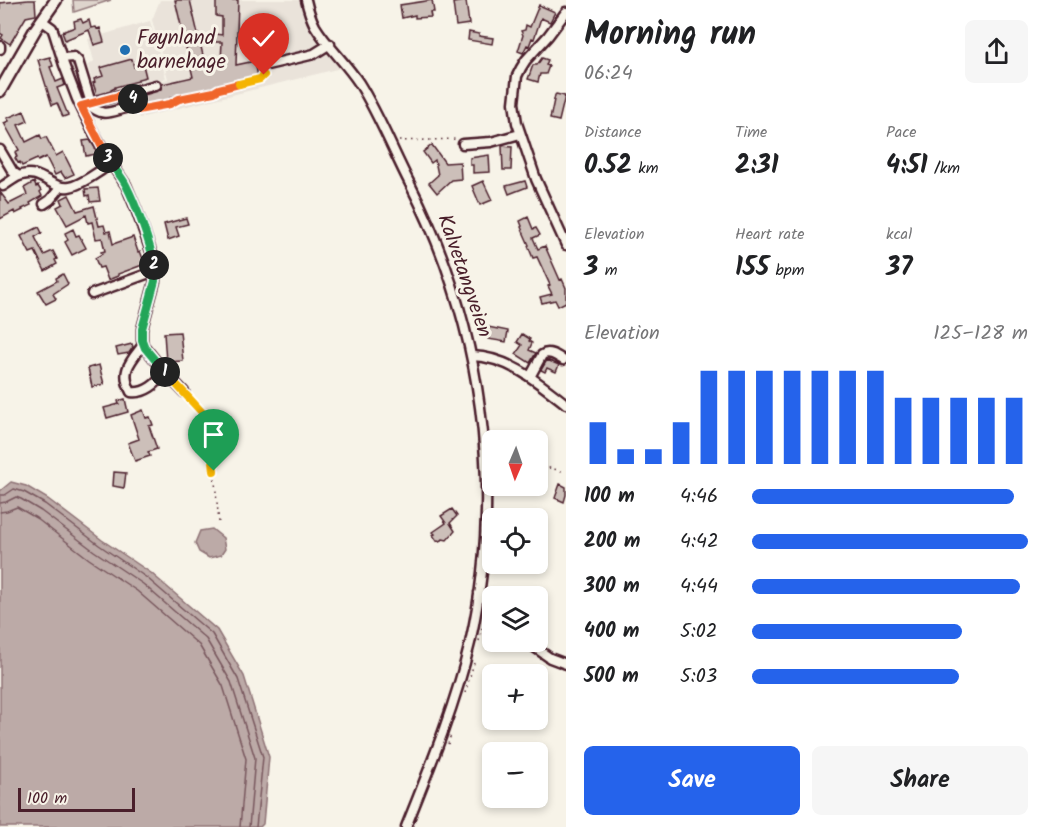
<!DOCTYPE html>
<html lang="en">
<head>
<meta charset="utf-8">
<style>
  body { margin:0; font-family:Kalam,sans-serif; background:#f6f6f6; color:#202124; height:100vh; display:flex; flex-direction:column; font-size:22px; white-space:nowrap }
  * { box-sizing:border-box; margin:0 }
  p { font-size:20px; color:#757577 }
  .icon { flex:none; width:33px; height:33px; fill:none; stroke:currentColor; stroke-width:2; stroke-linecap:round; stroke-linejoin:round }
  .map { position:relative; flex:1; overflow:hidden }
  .sheet { display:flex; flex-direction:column; background:#fff; width:480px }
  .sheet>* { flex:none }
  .needle { width:39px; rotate:182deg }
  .controls { position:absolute; left:482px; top:430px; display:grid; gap:12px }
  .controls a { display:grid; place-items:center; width:66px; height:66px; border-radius:9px; background:#fff; box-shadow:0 3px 9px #0003; font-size:30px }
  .scale { position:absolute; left:18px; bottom:15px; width:117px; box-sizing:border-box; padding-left:6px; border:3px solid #4a1f2b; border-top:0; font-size:16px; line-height:21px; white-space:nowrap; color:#4a1f2b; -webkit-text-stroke:4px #f7f3e8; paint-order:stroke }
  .pin { position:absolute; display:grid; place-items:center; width:51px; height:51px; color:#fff; margin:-62px -26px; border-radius:50% 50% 50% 0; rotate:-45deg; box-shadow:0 0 6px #0007 }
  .pin .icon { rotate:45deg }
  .km { position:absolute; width:30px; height:30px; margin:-15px; border-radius:50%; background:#222; color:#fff; font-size:16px; line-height:30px; text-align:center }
  .round { display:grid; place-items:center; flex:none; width:63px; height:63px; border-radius:9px; background:#f6f6f6 }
  .headline { display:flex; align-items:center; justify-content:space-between; height:102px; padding:0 18px }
  h1 { font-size:33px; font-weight:700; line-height:45px }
  .metrics { display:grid; grid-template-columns:repeat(3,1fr); gap:9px; height:102px; padding:6px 18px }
  .metrics div { display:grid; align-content:center }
  .metrics b { font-size:26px; font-weight:700 }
  .metrics small { font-size:16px; font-weight:400 }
  .metrics p { font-size:16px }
  .chart { height:168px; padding:12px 18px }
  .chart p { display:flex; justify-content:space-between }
  .chart svg { width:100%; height:108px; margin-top:6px; stroke:#2563eb; stroke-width:6 }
  .primary-button { display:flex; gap:12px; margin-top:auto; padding:12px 18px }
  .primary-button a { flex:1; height:69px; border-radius:9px; background:#2563eb; color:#fff; font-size:24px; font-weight:700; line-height:69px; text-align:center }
  .primary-button a+a { background:#f6f6f6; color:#202124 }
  ul { padding:0 18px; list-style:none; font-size:20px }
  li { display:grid; grid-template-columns:96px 72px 1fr; align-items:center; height:45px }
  li i { height:15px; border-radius:8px; background:#2563eb }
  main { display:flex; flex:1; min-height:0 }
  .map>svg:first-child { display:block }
</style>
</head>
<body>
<main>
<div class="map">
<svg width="566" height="827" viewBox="0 0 566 827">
  <rect width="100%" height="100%" fill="#f7f3e8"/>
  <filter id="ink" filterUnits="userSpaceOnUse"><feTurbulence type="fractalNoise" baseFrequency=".0167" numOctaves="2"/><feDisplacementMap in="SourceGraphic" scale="12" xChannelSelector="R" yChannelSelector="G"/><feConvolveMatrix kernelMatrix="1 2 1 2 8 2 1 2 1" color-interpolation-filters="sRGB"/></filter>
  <g filter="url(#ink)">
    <path fill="#eae3da" d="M160 0H300L301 8 312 33 341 68 139 118 130 90 168 79 152 20Z
      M150 21 166 78 97 99 88 66 94 61 88 39Z"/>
    <path fill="#ded4cc" stroke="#947a7c" stroke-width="1.5" d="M73 0H111L74 12Z"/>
    <path fill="#bcaaa7" stroke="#8e7275" stroke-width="1.5" d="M11 482 26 486 48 499 102 540 151 573 217 630 244 676 269 757 263 824 260 827H0V491Z
      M212 529 223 538 225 549 221 555 209 558 199 552 195 543 200 531Z"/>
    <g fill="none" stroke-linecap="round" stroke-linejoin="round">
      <path stroke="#78575d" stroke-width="1.5" d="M0 495H5L14 489 24 492 45 504 99 545 147 578 212 634 238 679 263 757 256 827
        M0 503 6 502 16 497 21 499 41 511 94 551 143 584 206 639 231 682 255 758 249 827
        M0 512 7 511 17 507 36 518 89 559 137 591 199 645 223 686 246 759 240 827"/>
    </g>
    <path fill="#ccbfb9" stroke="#4a1f2b" stroke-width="1.5" d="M28 0H35L36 15 26 17 10 44 1 38 3 35 0 33V3Z
      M175 0H190L205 64 221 61 222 42H215V34L222 35V17L216 16V0H238L236 65 255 61 258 77 205 90 206 92 197 94 196 93 193 92 172 97 170 98V101L140 108 137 97 158 91 161 89 162 84 193 77Z
      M432 0 434 12H430L431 17 415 18V15L402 18 400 5Z
      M466 1 469 24 456 26 453 3Z
      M539 5 555 12 550 22 541 18 534 39 532 38 529 46 527 45 523 53 518 51 523 35 521 31 525 30 526 25 530 27Z
      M81 19 83 23 89 20 91 28 96 27 97 29 100 28 104 42 94 45 89 30 65 40 62 32 75 27 74 21Z
      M469 32 479 34V36L493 38 492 44 468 40Z
      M50 57 53 66 50 67 56 82 63 79 65 85 57 88 68 115 63 117 57 103 52 105 38 60Z
      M542 58 548 60 546 65 549 66 546 74H540L538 82 528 79 533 65H537Z
      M132 59 134 67 143 65 146 77 138 79V81L115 87V88L111 90V91L97 95 93 83 95 82 94 79 103 76 100 68Z
      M556 94 565 96 559 121 550 119 555 95Z
      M24 111 28 121 18 125 26 142 40 135 42 139 46 137 56 156 63 152 74 174 65 178 61 172 55 175 46 157 38 161 37 159 22 166 20 162 18 163 15 158 17 157 15 152 19 150 4 123 9 121 7 118Z
      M90 140 95 148 96 154 86 156 83 141Z
      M432 145 445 163 460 162 461 179 451 180 437 193 429 183 438 175 435 160 431 163 423 152Z
      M502 146 512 147 511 170H503Z
      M489 155 490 172 473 173V165H470V158Z
      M483 181 492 200 480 205 472 186Z
      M525 181 527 187 509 194 506 186Z
      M34 182 36 187 38 186 41 191 40 192 42 196 30 203 31 205 22 209 23 210 15 214 14 211 0 219V192L9 204 27 195 24 188Z
      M98 188 100 201 90 202 89 195 86 196 85 189Z
      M69 195 77 211 94 206 99 226 104 225 106 232 110 231 113 244 133 237 138 252 140 251 145 264 118 274V276L108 280 103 267 99 268 95 258 102 254 101 252 105 251 102 238 96 239 92 222 88 223 86 215 67 225 57 207 63 204 61 199Z
      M528 217 533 229 536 228 540 235 533 238 538 249 545 246 560 280 562 279 566 288V302L558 306 555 300 542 303 540 297 552 294 548 286 550 285 537 257 533 258 528 246 529 245 521 227 522 226 520 221Z
      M186 218 188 224 176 227 179 236 168 240 164 224Z
      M39 227 42 233 35 237 44 255 53 251 57 259 55 260 57 264 45 271 35 251 30 253 21 236Z
      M73 229 76 236 79 235 86 248 72 255 65 242 68 240 65 233Z
      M63 274 68 284 53 294 56 299 46 304 38 291 57 281 56 278Z
      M488 327 508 331 506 342 488 339 489 335 486 334Z
      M180 332 183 361 166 362 164 333Z
      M522 334 530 339 529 341 532 343 529 350 536 353 530 363 516 354 522 345 517 342Z
      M132 344 133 347 129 353 118 355 116 348Z
      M547 360 559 365 556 372 547 368 545 372 541 370Z
      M99 365 104 384 92 387 88 368Z
      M125 399 128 412 107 418 104 408 119 404 118 401Z
      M143 410 146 418 150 417 153 425 149 426 157 449 148 452 150 456 135 461 128 443 139 439 131 415Z
      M114 472 126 473 124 488 113 486Z
      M560 484 566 487V495L564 502 555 498Z
      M452 509 457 516 450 523 455 531 447 540 443 539 439 541 438 540 437 541 433 535 435 534 433 532 446 523 441 516Z"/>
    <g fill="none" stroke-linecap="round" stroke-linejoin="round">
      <g stroke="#4a1f2b" stroke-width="13">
        <path id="minor" d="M306 0C308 9 311 18 315 26 327 46 346 63 359 83 379 115 393 151 410 184 482 325 505 488 470 643 455 706 430 767 406 827
          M566 12 548 36 526 60 521 68 517 76 514 103 517 123 536 179 566 245
          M41 20 52 28 54 33 64 65 77 99 91 128 111 163 126 185 136 209 153 257 155 281 142 329V340L143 345 164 371 184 392
          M0 46V49
          M62 58 74 57 78 61 91 103
          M267 65 306 56 314 54 330 44
          M87 104C104 117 107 113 126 108
          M81 106 156 85
          M463 144 491 142 520 134
          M0 150 13 172 19 176
          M3 186C8 183 14 178 19 176 40 167 51 190 69 187 79 186 102 170 111 163
          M44 204 50 200 61 187
          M92 294 155 271
          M143 345C130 362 120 371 131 392 144 394 159 384 164 371
          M472 356C509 357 538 382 566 404
          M530 377 542 355C549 350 557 356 563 360
          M479 593 492 605
          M527 642 550 658 566 664"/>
      </g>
      <g stroke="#4a1f2b" stroke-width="15">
        <path id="major" d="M0 91 35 30 56 0"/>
      </g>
      <path stroke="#4a1f2b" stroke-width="1.5" stroke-dasharray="1.5 4.5" stroke-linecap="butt" d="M134 101 138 110 170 104 179 99 214 92 219 89 260 79 264 75 265 72
        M399 141 457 139
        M188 397 209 420 219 523
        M537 465 566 472
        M479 641 486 611
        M465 693 474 663
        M448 744 451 734"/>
      <use href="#minor" stroke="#f7f3e8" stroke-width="8"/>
      <use href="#major" stroke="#f7f3e8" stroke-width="10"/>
    </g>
  </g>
  <g fill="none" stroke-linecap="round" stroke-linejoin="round" filter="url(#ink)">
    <g stroke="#fff" stroke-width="12">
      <path id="split-1" d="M165 372 209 420 214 471"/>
    </g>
    <g stroke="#fff" stroke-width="12">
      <path id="split-2" d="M154 265 155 281 142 329V340L145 348 165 372"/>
    </g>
    <g stroke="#fff" stroke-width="12">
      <path id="split-3" d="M108 158C113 168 121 175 126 185 136 205 151 244 154 265"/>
    </g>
    <g stroke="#fff" stroke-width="12">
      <path id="split-4" d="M108 158 81 106 129 93 133 99"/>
    </g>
    <g stroke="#fff" stroke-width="12">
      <path id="split-5" d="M133 99 138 110 170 104 179 99 214 92 219 89 239 84"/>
    </g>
    <g stroke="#fff" stroke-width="12">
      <path id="split-6" d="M239 84 260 79 264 75"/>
    </g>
    <use href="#split-1" stroke="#f5b400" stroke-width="8"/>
    <use href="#split-2" stroke="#22a559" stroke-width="8"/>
    <use href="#split-3" stroke="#22a559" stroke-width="8"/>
    <use href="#split-4" stroke="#f0652b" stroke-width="8"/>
    <use href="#split-5" stroke="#f0652b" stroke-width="8"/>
    <use href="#split-6" stroke="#f5b400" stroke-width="8"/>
  </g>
  <circle fill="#1f6fb2" stroke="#f7f3e8" stroke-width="2" cx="125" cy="50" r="6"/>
  <g text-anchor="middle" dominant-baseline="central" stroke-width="6" stroke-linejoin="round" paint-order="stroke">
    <g font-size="21" fill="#4a1f2b" stroke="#f7f3e8" text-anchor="start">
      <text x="137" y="38">Føynland<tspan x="137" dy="24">barnehage</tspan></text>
    </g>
    <g font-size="21" fill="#4a1f2b" stroke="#f7f3e8">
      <text transform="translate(464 276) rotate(71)">Kalvetangveien</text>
    </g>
  </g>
</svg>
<div class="controls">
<a><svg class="needle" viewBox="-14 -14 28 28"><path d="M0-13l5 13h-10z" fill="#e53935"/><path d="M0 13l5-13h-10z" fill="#757577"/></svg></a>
<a><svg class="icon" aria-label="locate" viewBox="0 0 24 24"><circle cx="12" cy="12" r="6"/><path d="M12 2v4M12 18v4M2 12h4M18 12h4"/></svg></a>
<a><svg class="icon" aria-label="layers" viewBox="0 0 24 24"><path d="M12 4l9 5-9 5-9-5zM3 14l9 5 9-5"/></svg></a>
<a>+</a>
<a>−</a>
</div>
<div class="scale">100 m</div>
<div class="pin" style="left:214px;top:471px;background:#1e9e55"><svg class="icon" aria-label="arrive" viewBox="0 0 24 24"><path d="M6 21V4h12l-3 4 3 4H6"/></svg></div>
<div class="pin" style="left:264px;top:75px;background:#d93025"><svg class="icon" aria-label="check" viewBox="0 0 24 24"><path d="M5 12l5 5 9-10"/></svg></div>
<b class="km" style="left:165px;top:372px">1</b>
<b class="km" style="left:154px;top:265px">2</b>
<b class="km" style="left:108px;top:158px">3</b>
<b class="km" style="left:133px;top:99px">4</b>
</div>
<section class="sheet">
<div class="headline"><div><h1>Morning run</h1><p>06:24</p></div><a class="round"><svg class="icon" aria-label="share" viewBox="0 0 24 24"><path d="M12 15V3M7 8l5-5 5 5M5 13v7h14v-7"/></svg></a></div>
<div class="metrics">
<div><p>Distance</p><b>0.52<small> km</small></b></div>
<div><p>Time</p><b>2:31</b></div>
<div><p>Pace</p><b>4:51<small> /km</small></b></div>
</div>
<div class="metrics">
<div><p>Elevation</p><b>3<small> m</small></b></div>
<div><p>Heart rate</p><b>155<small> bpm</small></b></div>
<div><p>kcal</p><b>37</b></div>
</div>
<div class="chart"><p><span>Elevation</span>125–128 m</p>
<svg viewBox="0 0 160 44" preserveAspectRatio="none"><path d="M5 44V27M15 44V38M25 44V38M35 44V27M45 44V6M55 44V6M65 44V6M75 44V6M85 44V6M95 44V6M105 44V6M115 44V17M125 44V17M135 44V17M145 44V17M155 44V17"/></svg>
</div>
<ul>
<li><b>100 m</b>4:46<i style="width:95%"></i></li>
<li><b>200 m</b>4:42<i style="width:100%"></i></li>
<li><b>300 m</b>4:44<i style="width:97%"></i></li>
<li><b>400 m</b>5:02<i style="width:76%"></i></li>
<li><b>500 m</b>5:03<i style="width:75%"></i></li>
</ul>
<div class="primary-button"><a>Save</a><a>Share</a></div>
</section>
</main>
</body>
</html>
